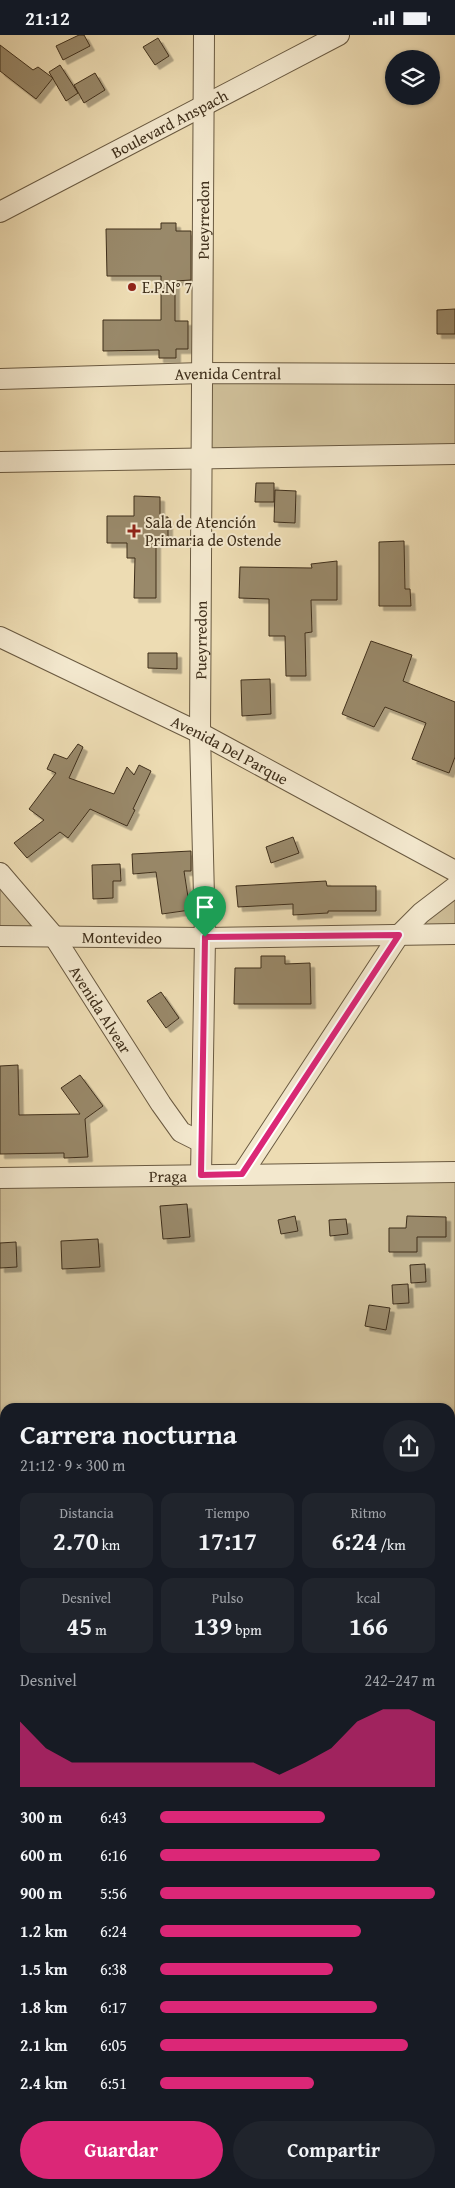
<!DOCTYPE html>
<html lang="es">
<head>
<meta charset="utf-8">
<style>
  body { margin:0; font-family:"Gentium Book Plus",serif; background:#20242c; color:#f1f3f6; height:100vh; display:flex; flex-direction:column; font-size:19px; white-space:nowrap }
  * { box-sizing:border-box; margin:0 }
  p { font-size:16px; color:#9ea1a6 }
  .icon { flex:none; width:28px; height:28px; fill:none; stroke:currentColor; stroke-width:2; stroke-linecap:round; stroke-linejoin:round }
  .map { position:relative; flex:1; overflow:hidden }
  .details { position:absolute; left:0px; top:1368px; width:455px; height:786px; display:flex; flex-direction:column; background:#171b24; border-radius:15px 15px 0 0; box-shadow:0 1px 4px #0004 }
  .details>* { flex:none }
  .tools { position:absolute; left:385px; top:15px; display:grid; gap:10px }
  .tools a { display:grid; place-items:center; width:55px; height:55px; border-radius:50%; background:#171b24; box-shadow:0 1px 4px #0004; font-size:25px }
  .pin { position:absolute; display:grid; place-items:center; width:42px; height:42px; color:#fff; margin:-51px -21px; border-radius:50% 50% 50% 0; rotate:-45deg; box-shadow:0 0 5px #0007 }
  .pin .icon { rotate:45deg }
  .round { display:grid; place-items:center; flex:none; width:52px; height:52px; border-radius:26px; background:#20242c }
  .summary { display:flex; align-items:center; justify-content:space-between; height:85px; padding:0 20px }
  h1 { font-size:28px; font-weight:700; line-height:38px }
  .stats { display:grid; grid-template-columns:repeat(3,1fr); gap:8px; height:85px; padding:5px 20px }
  .stats div { display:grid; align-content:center; border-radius:12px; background:#20242c; text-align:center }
  .stats b { font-size:25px; font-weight:700 }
  .stats small { font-size:14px; font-weight:400 }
  .stats p { font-size:14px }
  .chart { height:140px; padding:10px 20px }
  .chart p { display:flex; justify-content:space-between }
  .chart svg { width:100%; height:90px; margin-top:5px; fill:#db2777; opacity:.7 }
  .action { display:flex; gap:10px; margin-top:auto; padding:10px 20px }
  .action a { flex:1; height:58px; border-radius:30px; background:#db2777; color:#fff; font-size:20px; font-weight:700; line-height:58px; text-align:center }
  .action a+a { background:#20242c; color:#f1f3f6 }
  ul { padding:0 20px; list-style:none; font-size:16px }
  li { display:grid; grid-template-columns:80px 60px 1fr; align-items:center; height:38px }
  li i { height:12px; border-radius:6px; background:#db2777 }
  .status { display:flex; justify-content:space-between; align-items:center; height:35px; padding:0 25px; background:#171b24; direction:ltr }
  .status svg { height:14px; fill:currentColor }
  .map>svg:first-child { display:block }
</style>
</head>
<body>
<div class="status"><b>21:12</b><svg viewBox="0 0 49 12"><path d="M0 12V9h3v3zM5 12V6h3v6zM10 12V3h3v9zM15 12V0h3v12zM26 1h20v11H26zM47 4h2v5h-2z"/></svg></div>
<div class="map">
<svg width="455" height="2153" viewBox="0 0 455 2153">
  <defs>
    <filter id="shadow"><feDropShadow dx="4.5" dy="4.5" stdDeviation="0" flood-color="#0004"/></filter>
  </defs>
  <rect width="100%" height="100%" fill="#eddcb3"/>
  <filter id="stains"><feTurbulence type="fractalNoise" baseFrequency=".004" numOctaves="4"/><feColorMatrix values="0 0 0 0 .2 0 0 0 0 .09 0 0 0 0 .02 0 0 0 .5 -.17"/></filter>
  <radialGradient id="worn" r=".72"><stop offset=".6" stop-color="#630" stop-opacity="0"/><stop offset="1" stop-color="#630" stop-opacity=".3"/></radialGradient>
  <path fill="#cfbf99" stroke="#87775a" d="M202 338 455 339V419L202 424Z
    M0 838 53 900 0 901Z
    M455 852V898L399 900Z
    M455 1137V1488H450V1372H5V1484H0V1143Z"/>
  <path fill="#99896a" stroke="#3f2f1b" filter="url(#shadow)" d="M79 0H84L90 11 63 25 56 11Z
    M158 3 169 21 155 30 143 12Z
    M0 10 33 35 38 32 53 43 36 64 0 36Z
    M60 30 78 58 66 66 49 37Z
    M95 38 105 55 84 68 74 50Z
    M161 188H176V196H191V245L175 246V286H188V314H176V323H159V315L103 316V285H161V241H107L106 194H161Z
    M455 274V299H437V275Z
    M256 448H274V467H255Z
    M275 455 296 456 295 488 274 487Z
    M134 461 160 462V482H168V507H156V563H134L135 523H127V508H107V481H134Z
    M404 506 405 554H410L411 571H379V507Z
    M337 526V565H311L312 597 305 598 306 641H286L285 601H269V564L239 563 240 532 312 533 311 529Z
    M371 606 412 620 403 646 455 667V722L449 738 412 724 426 688 385 672 374 692 342 679Z
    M148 618H177V634L148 633Z
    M270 644 271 679 242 681 241 645Z
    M78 709 83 712 69 743 114 759 127 732 134 740 139 730 151 736 133 774 135 775 127 791 90 774 68 803 60 797 27 823 14 808 44 785 29 774 56 738 47 734 54 719 67 724Z
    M293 802 299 818 271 828 266 812Z
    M191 816V836H184L190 875 162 879 156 837 133 839 132 819Z
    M120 829 121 846H113V863L93 864 92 830Z
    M326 846 327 851H376V876H328V878L293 880V869L238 872 236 851Z
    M261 921H285V929L310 928 311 969H234L235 933H261Z
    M161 957 179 983 166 993 147 966Z
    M18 1030 19 1080 80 1079 61 1053 80 1040 103 1071 85 1084 88 1122 64 1123V1118L0 1119V1031Z
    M187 1169 190 1202 163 1204 160 1171Z
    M295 1181 298 1196 281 1199 278 1185Z
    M407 1181 446 1182V1202H417V1217H389V1193H406Z
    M346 1184 348 1199 330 1201 329 1185Z
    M98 1204 100 1232 62 1234 61 1206Z
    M16 1207 17 1232 0 1233V1208Z
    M425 1229 426 1247 411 1248 410 1230Z
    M408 1249 409 1268 393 1269 392 1250Z
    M369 1270 390 1273 386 1295 365 1291Z"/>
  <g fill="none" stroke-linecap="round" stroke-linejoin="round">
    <g stroke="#6a5a41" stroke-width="22">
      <g id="minor">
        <path id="s1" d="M0 177 339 0"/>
        <path id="s2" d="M0 344 202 338 455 339"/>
        <path d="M0 427 455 419"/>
        <path id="s3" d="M0 602 200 698 455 836"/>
        <path id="s4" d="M0 838 53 900 161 1069 181 1097 201 1107"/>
        <path id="s5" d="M0 901 205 903 455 899"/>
        <path d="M242 1139 399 900 421 878 455 852"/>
        <path id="s6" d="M201 1140 205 903 200 698 204 0"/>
        <path id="s7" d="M0 1143 455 1137"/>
        <path d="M0 1485H5"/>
        <path d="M0 2040 5 2043"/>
        <path d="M450 2085H455"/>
        <path d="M0 2095 5 2075"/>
        <path d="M217 2153 218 2149"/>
      </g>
    </g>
    <use href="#minor" stroke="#f3e8ce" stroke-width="20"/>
  </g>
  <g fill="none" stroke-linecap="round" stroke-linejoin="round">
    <g stroke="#fff" stroke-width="10">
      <path id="route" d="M399 900 242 1139 201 1140 205 902Z"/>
    </g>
    <use href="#route" stroke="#db2777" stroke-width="6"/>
  </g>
  <g fill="#8f2418" stroke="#f3e8ce" stroke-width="2">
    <circle cx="132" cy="252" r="5"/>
    <path d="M131.5 488.5h5v5h5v5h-5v5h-5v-5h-5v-5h5z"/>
  </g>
  <g text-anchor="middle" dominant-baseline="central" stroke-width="4" stroke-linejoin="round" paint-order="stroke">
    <g font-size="16" fill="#3f2f1b" stroke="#f3e8ce">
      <text stroke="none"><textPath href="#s1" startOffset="191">Boulevard Anspach</textPath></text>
      <text stroke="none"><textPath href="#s6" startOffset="955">Pueyrredon</textPath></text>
      <text stroke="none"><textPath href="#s2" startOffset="228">Avenida Central</textPath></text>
      <text stroke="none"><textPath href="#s6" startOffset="535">Pueyrredon</textPath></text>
      <text stroke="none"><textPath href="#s3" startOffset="256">Avenida Del Parque</textPath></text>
      <text stroke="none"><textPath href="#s5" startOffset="122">Montevideo</textPath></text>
      <text stroke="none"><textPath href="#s4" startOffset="170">Avenida Alvear</textPath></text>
      <text stroke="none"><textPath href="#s7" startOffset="168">Praga</textPath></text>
    </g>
    <g font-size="16" fill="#3f2f1b" stroke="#f3e8ce" text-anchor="start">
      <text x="142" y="252">E.P.N° 7</text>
      <text x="145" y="487">Sala de Atención<tspan x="145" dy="18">Primaria de Ostende</tspan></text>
    </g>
  </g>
  <rect width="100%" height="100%" filter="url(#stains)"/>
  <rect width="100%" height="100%" fill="url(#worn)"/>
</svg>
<div class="tools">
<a><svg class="icon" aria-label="layers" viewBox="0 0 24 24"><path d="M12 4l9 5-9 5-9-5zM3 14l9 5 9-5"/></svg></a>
</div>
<div class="pin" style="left:205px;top:902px;background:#1e9e55"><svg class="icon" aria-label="arrive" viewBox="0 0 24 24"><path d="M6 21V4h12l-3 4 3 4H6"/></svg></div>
<section class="details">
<div class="summary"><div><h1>Carrera nocturna</h1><p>21:12 · 9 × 300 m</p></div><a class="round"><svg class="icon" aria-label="share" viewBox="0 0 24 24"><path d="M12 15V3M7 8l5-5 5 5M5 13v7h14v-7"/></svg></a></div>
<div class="stats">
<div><p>Distancia</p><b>2.70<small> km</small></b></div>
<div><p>Tiempo</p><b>17:17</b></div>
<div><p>Ritmo</p><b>6:24<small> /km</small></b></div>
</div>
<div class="stats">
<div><p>Desnivel</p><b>45<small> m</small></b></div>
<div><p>Pulso</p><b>139<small> bpm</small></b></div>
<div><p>kcal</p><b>166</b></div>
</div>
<div class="chart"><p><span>Desnivel</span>242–247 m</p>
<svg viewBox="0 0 160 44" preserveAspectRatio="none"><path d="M0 44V12L10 25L20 32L30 32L40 32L50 32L60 32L70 32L80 32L90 32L100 38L110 32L120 25L130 12L140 6L150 6L160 12V44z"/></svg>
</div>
<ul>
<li><b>300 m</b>6:43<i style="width:60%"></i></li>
<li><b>600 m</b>6:16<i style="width:80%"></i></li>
<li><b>900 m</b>5:56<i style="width:100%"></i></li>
<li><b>1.2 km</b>6:24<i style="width:73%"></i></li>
<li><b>1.5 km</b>6:38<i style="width:63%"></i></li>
<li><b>1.8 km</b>6:17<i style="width:79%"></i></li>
<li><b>2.1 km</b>6:05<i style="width:90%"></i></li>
<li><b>2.4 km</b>6:51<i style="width:56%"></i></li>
</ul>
<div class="action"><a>Guardar</a><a>Compartir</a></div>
</section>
</div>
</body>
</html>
